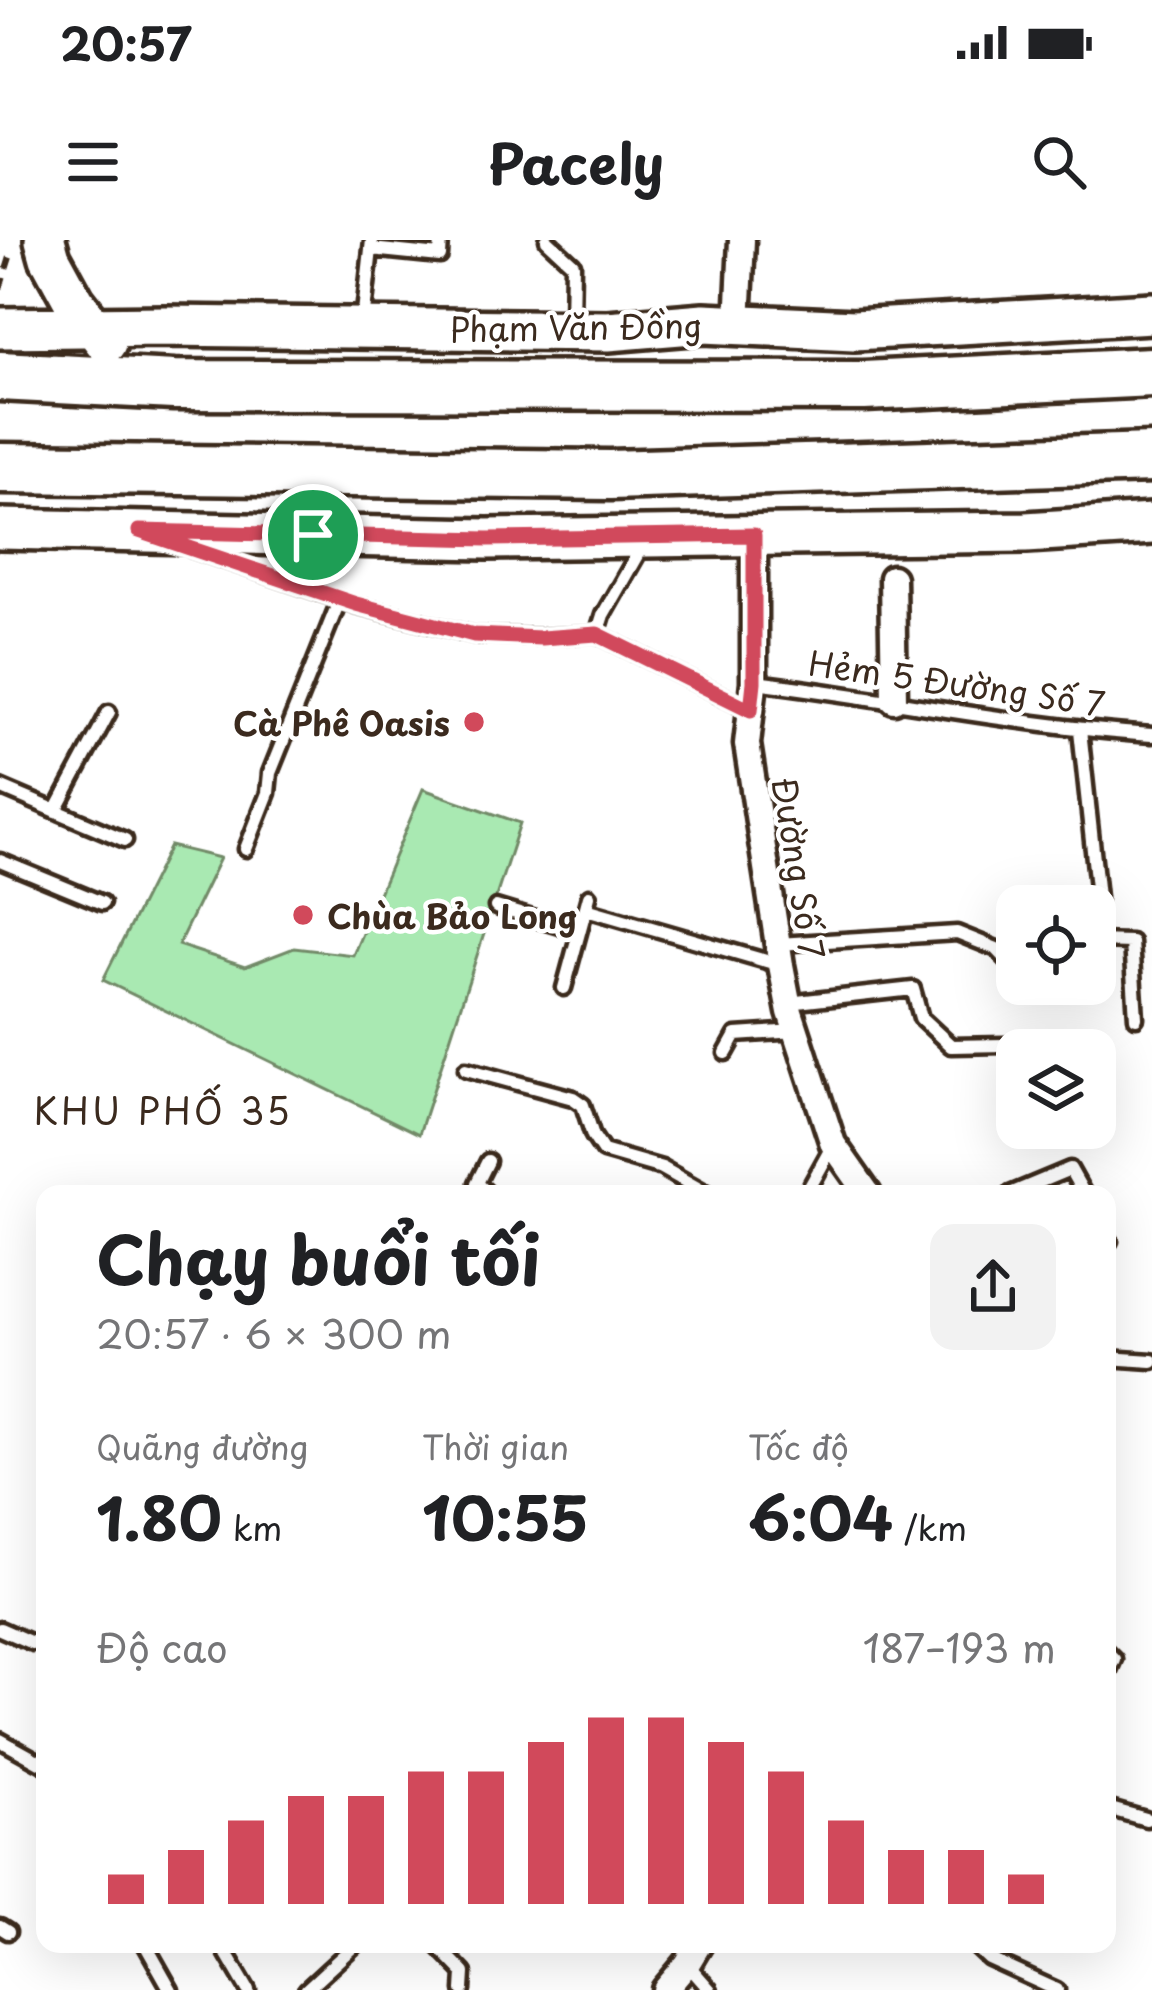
<!DOCTYPE html>
<html lang="vi">
<head>
<meta charset="utf-8">
<style>
  body { margin:0; font-family:"Playpen Sans",sans-serif; background:#f2f2f2; color:#202124; height:100vh; display:flex; flex-direction:column; font-size:45px; white-space:nowrap }
  * { box-sizing:border-box; margin:0 }
  p { font-size:39px; color:#757577 }
  .icon { flex:none; width:66px; height:66px; fill:none; stroke:currentColor; stroke-width:2; stroke-linecap:round; stroke-linejoin:round }
  .map { position:relative; flex:1; overflow:hidden }
  .panel { position:absolute; left:36px; top:945px; width:1080px; height:768px; display:flex; flex-direction:column; background:#fff; border-radius:24px; box-shadow:0 12px 48px #0002 }
  .panel>* { flex:none }
  .buttons { position:absolute; left:996px; top:645px; display:grid; gap:24px }
  .buttons a { display:grid; place-items:center; width:120px; height:120px; border-radius:24px; background:#fff; box-shadow:0 12px 48px #0002; font-size:60px }
  .pin { position:absolute; display:grid; place-items:center; width:102px; height:102px; color:#fff; margin:-51px; border:6px solid #fff; border-radius:50%; box-shadow:0 3px 12px #0007 }
  .round { display:grid; place-items:center; flex:none; width:126px; height:126px; border-radius:24px; background:#f2f2f2 }
  .overview { display:flex; align-items:center; justify-content:space-between; height:204px; padding:0 60px }
  h1 { font-size:66px; font-weight:700; line-height:90px }
  .figures { display:grid; grid-template-columns:repeat(3,1fr); gap:18px; height:204px; padding:12px 60px }
  .figures div { display:grid; align-content:center }
  .figures b { font-size:60px; font-weight:700 }
  .figures small { font-size:33px; font-weight:400 }
  .figures p { font-size:33px }
  .chart { height:336px; padding:24px 60px }
  .chart p { display:flex; justify-content:space-between }
  .chart svg { width:100%; height:216px; margin-top:12px; stroke:#d1495b; stroke-width:6 }
  .status { display:flex; justify-content:space-between; align-items:center; height:84px; padding:0 60px; background:#fff; direction:ltr }
  .status svg { height:33px; fill:currentColor }
  header { display:flex; justify-content:space-between; align-items:center; height:156px; padding:0 60px; background:#fff; font-size:54px; font-weight:700 }
  .map>svg:first-child { display:block }
</style>
</head>
<body>
<div class="status"><b>20:57</b><svg viewBox="0 0 49 12"><path d="M0 12V9h3v3zM5 12V6h3v6zM10 12V3h3v9zM15 12V0h3v12zM26 1h20v11H26zM47 4h2v5h-2z"/></svg></div>
<header><svg class="icon" aria-label="menu" viewBox="0 0 24 24"><path d="M4 6h16M4 12h16M4 18h16"/></svg>Pacely<svg class="icon" aria-label="search" viewBox="0 0 24 24"><circle cx="10" cy="10" r="6"/><path d="M15 15l6 6"/></svg></header>
<div class="map">
<svg width="1152" height="1750" viewBox="0 0 1152 1750">
  <rect width="100%" height="100%" fill="#fff"/>
  <filter id="ink" filterUnits="userSpaceOnUse"><feTurbulence type="fractalNoise" baseFrequency=".00833" numOctaves="2"/><feDisplacementMap in="SourceGraphic" scale="24" xChannelSelector="R" yChannelSelector="G"/><feConvolveMatrix kernelMatrix="1 2 1 2 8 2 1 2 1" color-interpolation-filters="sRGB"/></filter>
  <g filter="url(#ink)">
    <path fill="#a9e9b2" stroke="#728a68" stroke-width="3" d="M423 549 520 583 419 894 103 740 170 606 220 618 178 705 245 727 294 708 353 715Z"/>
    <g fill="none" stroke-linecap="round" stroke-linejoin="round">
      <g stroke="#3b2a1e" stroke-width="21">
        <path id="lane" d="M547 0 573 24 572 83
          M371 9 440 16 441 0
          M363 82 372 0
          M191 309 356 365 474 395 541 397 597 394 751 470
          M597 394 603 375 644 303
          M755 442C888 458 1019 486 1152 495
          M1080 490 1098 657 1095 678
          M0 547 125 600
          M56 571 109 472
          M246 609 268 553 270 533 340 359
          M0 621 102 663
          M496 667 579 692
          M586 669 780 725
          M1095 701 1131 702 1136 778
          M778 704 957 693 997 709 1017 730
          M1031 744 1039 752 1085 748
          M564 748 589 656
          M788 763 913 749 921 778 951 806 1005 805
          M726 813 736 795 796 791
          M466 829 573 858 583 865 593 896 603 911 662 928 708 954
          M488 954 477 943 488 921
          M806 954 833 905
          M1010 954 1070 929 1084 954
          M1107 996 1110 1001
          M1107 1118 1152 1121
          M0 1389 32 1403
          M1107 1412 1114 1419 1107 1435
          M0 1500 45 1525
          M1107 1568 1146 1579
          M0 1687 8 1692
          M145 1704 171 1750
          M221 1704 248 1750
          M436 1704 464 1733 463 1750
          M973 1704 989 1719 1057 1750
          M688 1725 710 1750
          M306 1750 356 1704"/>
      </g>
      <g stroke="#3b2a1e" stroke-width="33">
        <path id="street" d="M738 84 742 0
          M754 295V442L747 504 781 725 790 772 833 904 868 954
          M892 338 894 460
          M665 1750 687 1724 699 1704"/>
      </g>
      <g stroke="#3b2a1e" stroke-width="48">
        <path id="primary" d="M45 0 50 18 74 62 106 103
          M0 88 165 86 608 91 704 83 854 90 1152 73
          M0 289 487 299 1026 292 1152 284"/>
      </g>
      <g stroke="#3b2a1e" stroke-width="57">
        <path id="highway" d="M0 136 174 145 864 146 1152 132
          M0 228 610 235 1152 218"/>
      </g>
      <path stroke="#3b2a1e" stroke-width="6" stroke-dasharray="12 9" stroke-linecap="butt" d="M0 49 11 14"/>
      <use href="#lane" stroke="#fff" stroke-width="12"/>
      <use href="#street" stroke="#fff" stroke-width="24"/>
      <use href="#primary" stroke="#fff" stroke-width="39"/>
      <use href="#highway" stroke="#fff" stroke-width="48"/>
    </g>
  </g>
  <g fill="none" stroke-linecap="round" stroke-linejoin="round" filter="url(#ink)">
    <g stroke="#fff" stroke-width="24">
      <path id="route" d="M139 291 488 299 754 295V442L751 470 597 394 541 398 474 395 356 364Z"/>
    </g>
    <use href="#route" stroke="#d1495b" stroke-width="15"/>
  </g>
  <g fill="#d1495b" stroke="#fff" stroke-width="4.5">
    <circle cx="474" cy="482" r="12"/>
    <circle cx="303" cy="675" r="12"/>
  </g>
  <g text-anchor="middle" dominant-baseline="central" stroke-width="9" stroke-linejoin="round" paint-order="stroke">
    <g font-size="33" fill="#3b2a1e" stroke="#fff">
      <text transform="translate(576 86) rotate(-1)">Phạm Văn Đồng</text>
      <text transform="translate(957 442) rotate(8)">Hẻm 5 Đường Số 7</text>
      <text transform="translate(800 628) rotate(81)">Đường Số 7</text>
    </g>
    <g font-size="33" font-weight="bold" fill="#3b2a1e" stroke="#fff" text-anchor="end">
      <text x="450" y="482">Cà Phê Oasis</text>
      <text x="327" y="675" text-anchor="start">Chùa Bảo Long</text>
    </g>
    <g font-size="36" letter-spacing="3" fill="#3b2a1e" stroke="#fff">
      <text x="163" y="870">KHU PHỐ 35</text>
    </g>
  </g>
</svg>
<div class="buttons">
<a><svg class="icon" aria-label="locate" viewBox="0 0 24 24"><circle cx="12" cy="12" r="6"/><path d="M12 2v4M12 18v4M2 12h4M18 12h4"/></svg></a>
<a><svg class="icon" aria-label="layers" viewBox="0 0 24 24"><path d="M12 4l9 5-9 5-9-5zM3 14l9 5 9-5"/></svg></a>
</div>
<div class="pin" style="left:313px;top:295px;background:#1e9e55"><svg class="icon" aria-label="arrive" viewBox="0 0 24 24"><path d="M6 21V4h12l-3 4 3 4H6"/></svg></div>
<section class="panel">
<div class="overview"><div><h1>Chạy buổi tối</h1><p>20:57 · 6 × 300 m</p></div><a class="round"><svg class="icon" aria-label="share" viewBox="0 0 24 24"><path d="M12 15V3M7 8l5-5 5 5M5 13v7h14v-7"/></svg></a></div>
<div class="figures">
<div><p>Quãng đường</p><b>1.80<small> km</small></b></div>
<div><p>Thời gian</p><b>10:55</b></div>
<div><p>Tốc độ</p><b>6:04<small> /km</small></b></div>
</div>
<div class="chart"><p><span>Độ cao</span>187–193 m</p>
<svg viewBox="0 0 160 44" preserveAspectRatio="none"><path d="M5 44V38M15 44V33M25 44V27M35 44V22M45 44V22M55 44V17M65 44V17M75 44V11M85 44V6M95 44V6M105 44V11M115 44V17M125 44V27M135 44V33M145 44V33M155 44V38"/></svg>
</div>
</section>
</div>
</body>
</html>
